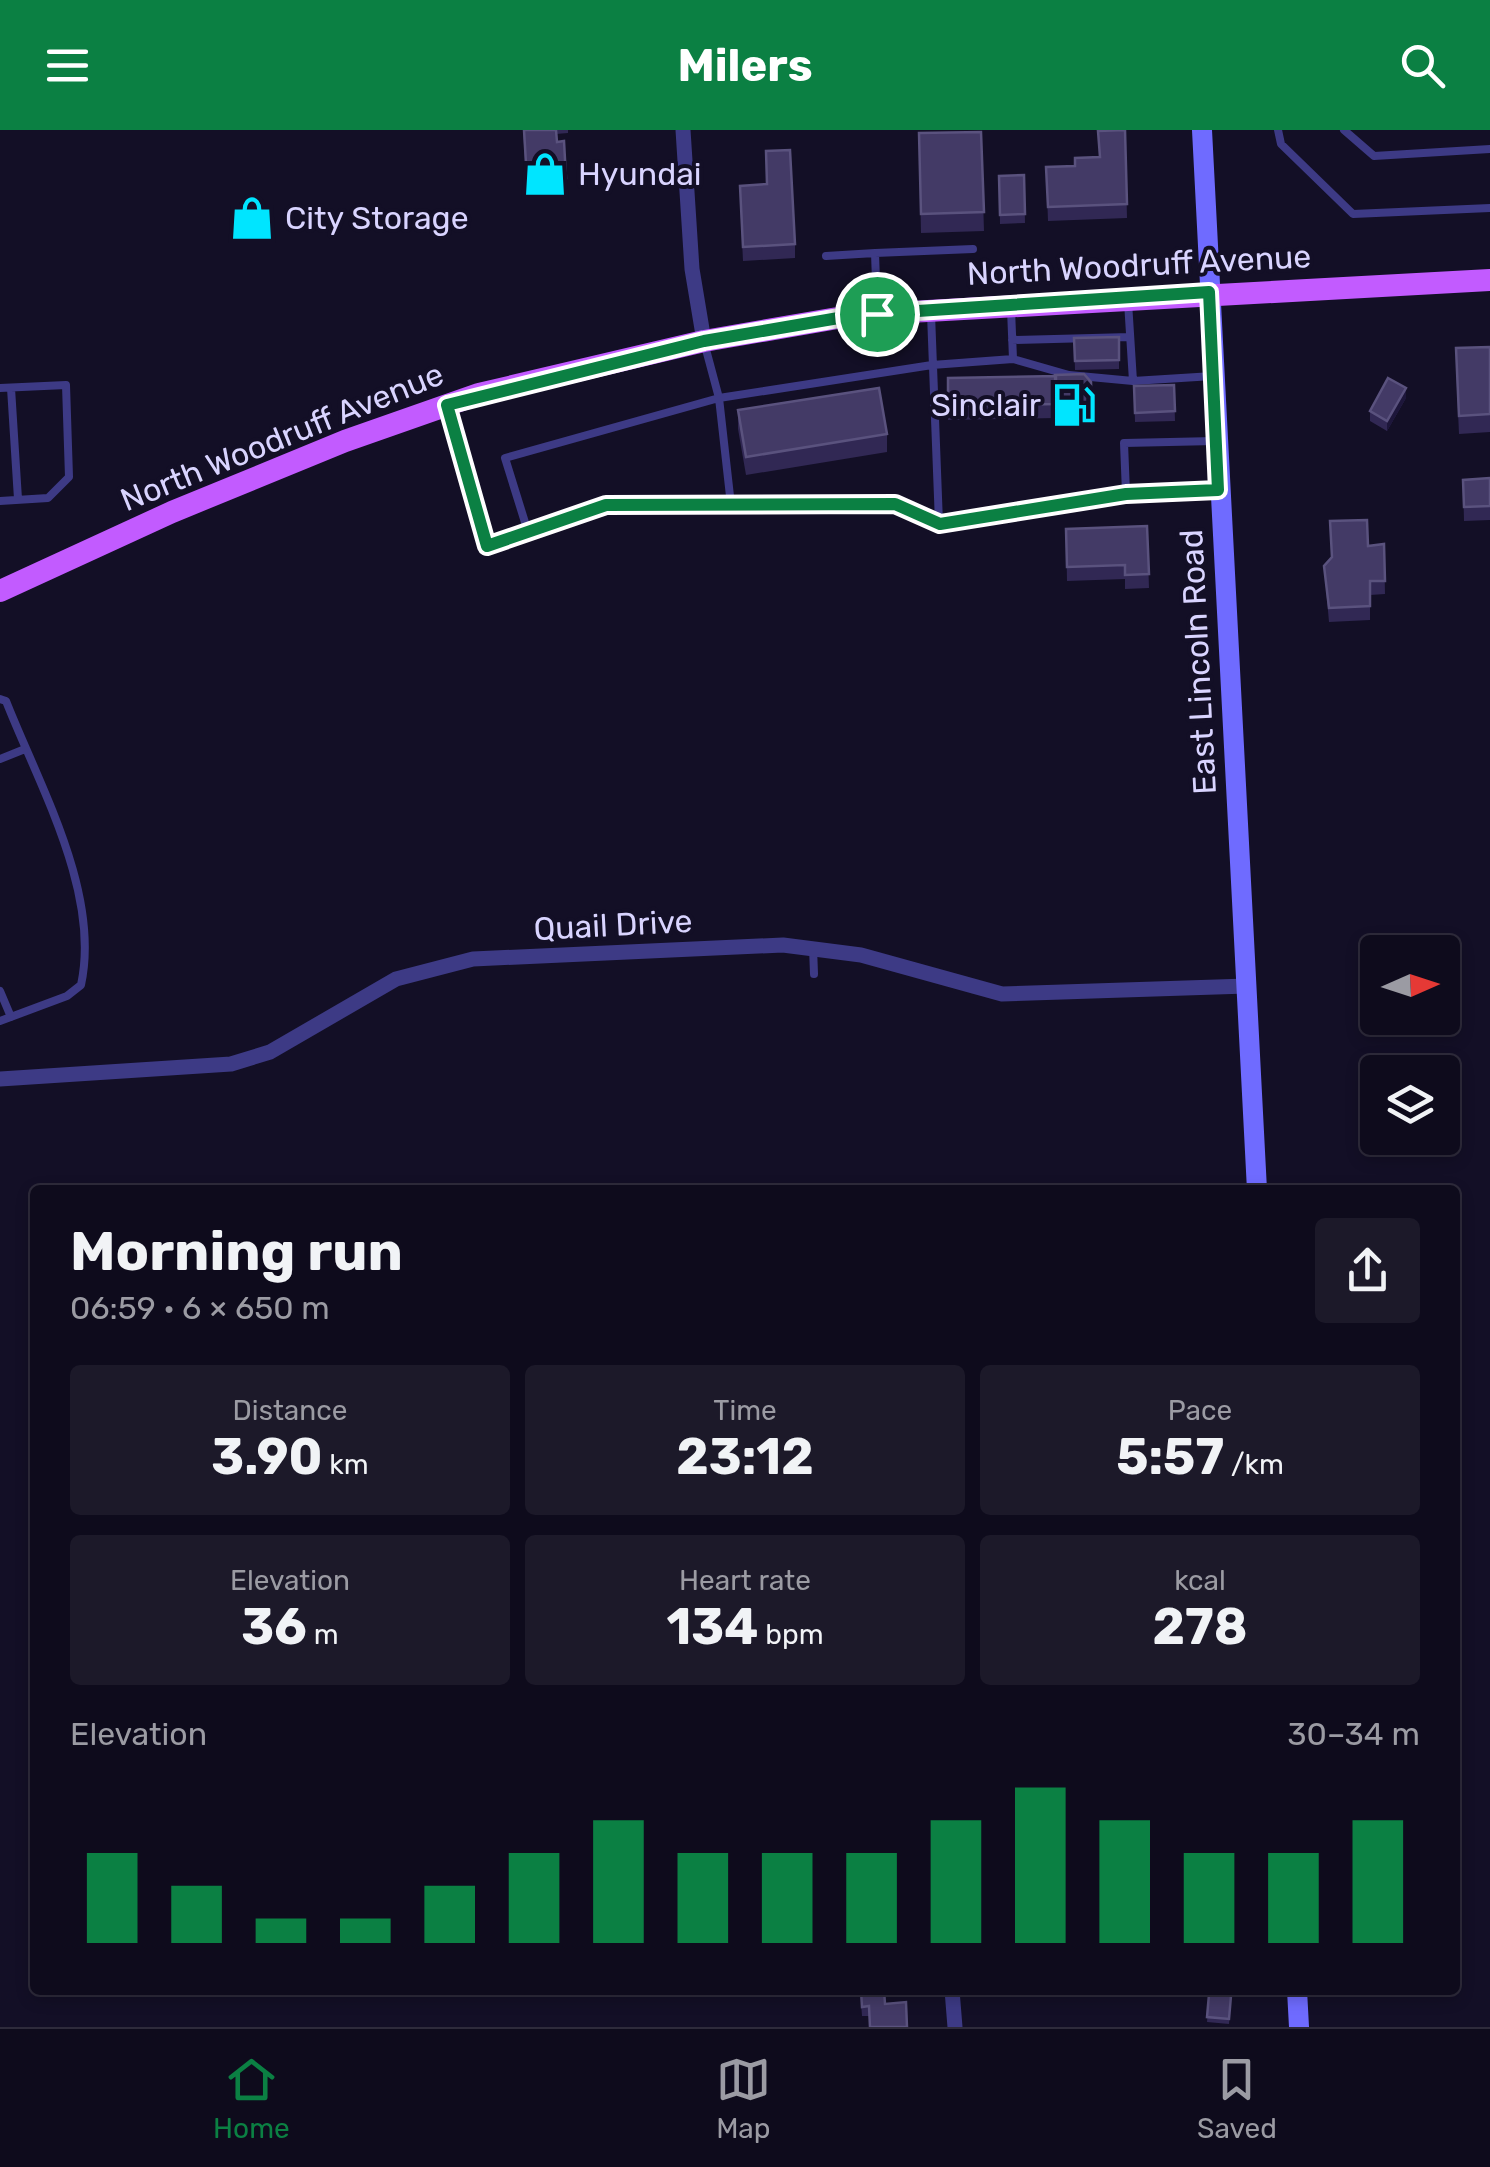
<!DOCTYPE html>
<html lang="en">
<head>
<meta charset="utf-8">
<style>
  body { margin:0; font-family:Rubik,sans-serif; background:#1c1929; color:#f1f3f6; height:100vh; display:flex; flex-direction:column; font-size:38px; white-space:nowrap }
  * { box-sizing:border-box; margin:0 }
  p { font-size:32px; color:#9b9ba3 }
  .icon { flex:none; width:55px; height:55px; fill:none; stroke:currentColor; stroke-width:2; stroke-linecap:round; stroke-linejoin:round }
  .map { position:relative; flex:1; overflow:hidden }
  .panel { position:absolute; left:30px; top:1055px; width:1430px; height:810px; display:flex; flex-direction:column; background:#0e0b1c; border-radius:10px; box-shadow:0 5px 15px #0003,0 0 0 2px #2e2b3b }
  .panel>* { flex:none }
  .needle { width:65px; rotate:87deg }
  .tools { position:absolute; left:1360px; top:805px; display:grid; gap:20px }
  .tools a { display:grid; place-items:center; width:100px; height:100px; border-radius:10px; background:#0e0b1c; box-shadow:0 5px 15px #0003,0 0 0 2px #2e2b3b; font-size:50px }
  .pin { position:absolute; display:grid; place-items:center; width:85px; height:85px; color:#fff; margin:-42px; border:5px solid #fff; border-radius:50%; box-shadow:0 2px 10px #0007 }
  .round { display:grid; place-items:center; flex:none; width:105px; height:105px; border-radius:10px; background:#1c1929 }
  .summary { display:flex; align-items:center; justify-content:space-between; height:170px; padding:0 40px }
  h1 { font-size:55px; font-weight:700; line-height:75px }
  .metrics { display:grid; grid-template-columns:repeat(3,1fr); gap:15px; height:170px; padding:10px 40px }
  .metrics div { display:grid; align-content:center; border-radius:10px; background:#1c1929; text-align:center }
  .metrics b { font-size:50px; font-weight:700 }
  .metrics small { font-size:28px; font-weight:400 }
  .metrics p { font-size:28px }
  .chart { height:280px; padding:20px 40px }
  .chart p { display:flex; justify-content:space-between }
  .chart svg { width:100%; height:180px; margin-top:10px; stroke:#0b8043; stroke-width:6 }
  header { display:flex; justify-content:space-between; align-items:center; height:130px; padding:0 40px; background:#0b8043; color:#fff; font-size:45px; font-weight:700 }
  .tabs { display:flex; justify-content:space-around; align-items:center; height:140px; border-top:2px solid #2e2b3b; background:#0e0b1c; font-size:28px; color:#9b9ba3 }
  .tabs a { display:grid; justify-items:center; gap:5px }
  .tabs .current { color:#0b8043 }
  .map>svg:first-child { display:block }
</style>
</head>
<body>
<header><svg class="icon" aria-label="menu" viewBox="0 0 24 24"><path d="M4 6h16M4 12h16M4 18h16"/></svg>Milers<svg class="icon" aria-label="search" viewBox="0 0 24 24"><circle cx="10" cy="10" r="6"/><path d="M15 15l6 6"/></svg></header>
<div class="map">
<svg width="1490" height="1897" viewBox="0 0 1490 1897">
  <rect width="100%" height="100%" fill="#130f26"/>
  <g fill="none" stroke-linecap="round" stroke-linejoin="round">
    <path stroke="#3d3a85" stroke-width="8" d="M1278 0 1281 14 1353 84 1490 78
      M1344 0 1374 26 1490 19
      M826 126 875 123
      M1128 172 1133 251
      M877 179 875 123 973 119
      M1011 179 1013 229
      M931 184 939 393 1126 363
      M1012 210 1130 207
      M704 212 719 268 731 375
      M0 258 66 255 69 347 48 368 0 371
      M11 258 18 369
      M448 278 487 415 607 375 895 374 939 393
      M1215 311 1124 313 1126 363 1218 360
      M528 402 505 328 719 268 932 235 1013 229 1069 245 1133 251 1213 246
      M0 569 6 571C39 655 101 763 81 855L67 866 0 891
      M0 629 25 619
      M813 817 814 844
      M0 861 11 887"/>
    <path stroke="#3d3a85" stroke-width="15" d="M683 0 692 139 704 211
      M0 949 231 934 270 922 396 849 473 829 783 815 861 825 1002 864 1247 856
      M952 1860 955 1897"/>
    <path stroke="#6f6bff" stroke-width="20" d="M1202 0 1257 1060
      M1297 1860 1299 1897"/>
    <path stroke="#c25bff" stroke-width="22" d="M0 461 172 382 345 311 479 264 704 211 855 185 1490 150"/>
  </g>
  <path fill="#312854" d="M523 0H568V3L556 4 566 48V62L527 64Z
    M1125 0 1127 88 1048 91 1046 37 1075 36 1099 27Z
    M981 2 984 101 921 103 919 3Z
    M1024 45 1025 93 1000 94 999 46Z
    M740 70 795 114V128L743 131Z
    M1119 207V239L1075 240 1074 208Z
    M1490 217V302L1459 304 1456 237Z
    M948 248 1091 252 1092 295 1056 296V288L948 290Z
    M1174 255 1175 291 1135 292 1134 256Z
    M1406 268 1387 301 1370 291V281Z
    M738 280 887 304V322L746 345 738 299Z
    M1490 348V390L1464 391 1463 350Z
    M1147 396 1149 458 1125 459V449L1067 451 1066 399Z
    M1384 414 1385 464 1370 465V490L1329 492 1324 436 1368 416Z
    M860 1860H884L869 1886H862Z
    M1178 1860H1229L1231 1871 1229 1894 1207 1892 1209 1867H1178Z"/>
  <path fill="#1d163a" d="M1406 258V268L1387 301V291Z"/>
  <path fill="#433a66" stroke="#5a527e" stroke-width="2.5" d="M524 0H556L557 12 564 11 566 48 527 50Z
    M1125 0 1127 74 1048 77 1046 37 1075 36V28L1100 27 1098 1Z
    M981 2 984 82 921 84 919 3Z
    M790 20 795 114 743 117 740 56 767 54 766 21Z
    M1024 45 1025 84 1000 85 999 46Z
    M1119 207V230L1075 231 1074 208Z
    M1490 217V284L1459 286 1456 218Z
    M1084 244 1091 252 1092 286H1056L1055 245Z
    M1056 246V274L948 276V248Z
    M1388 248 1406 258 1387 291 1370 281Z
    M1174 255 1175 281 1135 283 1134 256Z
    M879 258 887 304 746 327 738 280Z
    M1490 348V376L1464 377 1463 350Z
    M1367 390 1368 416 1384 414 1385 451H1370V476L1329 478 1324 436 1332 427 1330 391Z
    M1147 396 1149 444 1125 445V435L1067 437 1066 399Z
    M861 1860H884L885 1874 906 1872 907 1897H870L869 1876 862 1877Z
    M1209 1864 1231 1866 1229 1889 1207 1887Z"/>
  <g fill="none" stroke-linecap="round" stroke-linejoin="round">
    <g stroke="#fff" stroke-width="20">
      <path id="route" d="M1209 162 1218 360 1126 364 940 394 895 374 606 375 487 416 447 275 704 211 856 185Z"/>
    </g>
    <use href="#route" stroke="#0b8043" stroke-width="12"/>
  </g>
  <defs>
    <g id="shop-bare" transform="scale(3.45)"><path d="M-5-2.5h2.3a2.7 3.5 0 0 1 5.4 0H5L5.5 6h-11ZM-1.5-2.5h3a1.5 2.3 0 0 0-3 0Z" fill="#00e5ff" stroke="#130f26" stroke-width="2.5" paint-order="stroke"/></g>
    <g id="fuel-bare" transform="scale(3.45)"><path d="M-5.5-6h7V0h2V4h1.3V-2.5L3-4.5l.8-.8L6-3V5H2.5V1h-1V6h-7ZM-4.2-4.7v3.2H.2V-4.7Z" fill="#00e5ff" stroke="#130f26" stroke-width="2.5" paint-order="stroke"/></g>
  </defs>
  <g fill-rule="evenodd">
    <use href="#shop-bare" x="545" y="44"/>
    <use href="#shop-bare" x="252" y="88"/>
    <use href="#fuel-bare" x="1074" y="275"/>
  </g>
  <g text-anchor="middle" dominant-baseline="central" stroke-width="8" stroke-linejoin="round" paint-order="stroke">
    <g font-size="32" fill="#d9d4ff" stroke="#130f26" text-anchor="start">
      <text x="578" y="44">Hyundai</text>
      <text x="285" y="88">City Storage</text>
      <text x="1041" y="275" text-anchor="end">Sinclair</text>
    </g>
    <g font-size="32" fill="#d9d4ff" stroke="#130f26">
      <text transform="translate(1139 135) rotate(-3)">North Woodruff Avenue</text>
      <text transform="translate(282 307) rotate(-22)">North Woodruff Avenue</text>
      <text transform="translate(1198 532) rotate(-93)">East Lincoln Road</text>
      <text transform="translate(613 795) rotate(-3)">Quail Drive</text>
    </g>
  </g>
</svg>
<div class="tools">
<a><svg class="needle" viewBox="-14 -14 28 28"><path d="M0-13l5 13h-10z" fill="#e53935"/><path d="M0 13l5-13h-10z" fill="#9b9ba3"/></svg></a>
<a><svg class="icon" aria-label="layers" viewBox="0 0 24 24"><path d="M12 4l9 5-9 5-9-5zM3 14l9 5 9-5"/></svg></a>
</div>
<div class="pin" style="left:877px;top:184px;background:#1e9e55"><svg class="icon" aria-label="arrive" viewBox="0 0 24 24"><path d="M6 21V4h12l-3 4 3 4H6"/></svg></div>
<section class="panel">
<div class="summary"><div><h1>Morning run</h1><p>06:59 · 6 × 650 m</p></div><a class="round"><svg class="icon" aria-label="share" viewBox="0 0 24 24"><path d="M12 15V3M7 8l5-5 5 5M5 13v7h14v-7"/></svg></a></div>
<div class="metrics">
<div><p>Distance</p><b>3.90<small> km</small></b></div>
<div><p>Time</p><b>23:12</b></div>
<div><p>Pace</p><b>5:57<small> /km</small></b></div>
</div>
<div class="metrics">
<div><p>Elevation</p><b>36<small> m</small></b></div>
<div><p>Heart rate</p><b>134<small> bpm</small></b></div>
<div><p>kcal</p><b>278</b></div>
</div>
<div class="chart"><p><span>Elevation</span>30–34 m</p>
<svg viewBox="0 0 160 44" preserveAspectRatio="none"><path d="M5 44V22M15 44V30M25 44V38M35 44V38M45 44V30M55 44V22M65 44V14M75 44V22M85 44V22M95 44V22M105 44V14M115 44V6M125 44V14M135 44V22M145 44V22M155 44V14"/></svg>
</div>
</section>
</div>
<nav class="tabs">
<a class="current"><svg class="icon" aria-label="home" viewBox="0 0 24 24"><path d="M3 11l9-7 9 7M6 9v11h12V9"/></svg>Home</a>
<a><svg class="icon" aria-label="map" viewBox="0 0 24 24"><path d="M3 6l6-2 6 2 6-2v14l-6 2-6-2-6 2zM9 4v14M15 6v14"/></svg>Map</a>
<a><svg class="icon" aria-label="saved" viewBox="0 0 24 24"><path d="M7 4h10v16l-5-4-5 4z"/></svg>Saved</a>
</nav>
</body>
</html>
